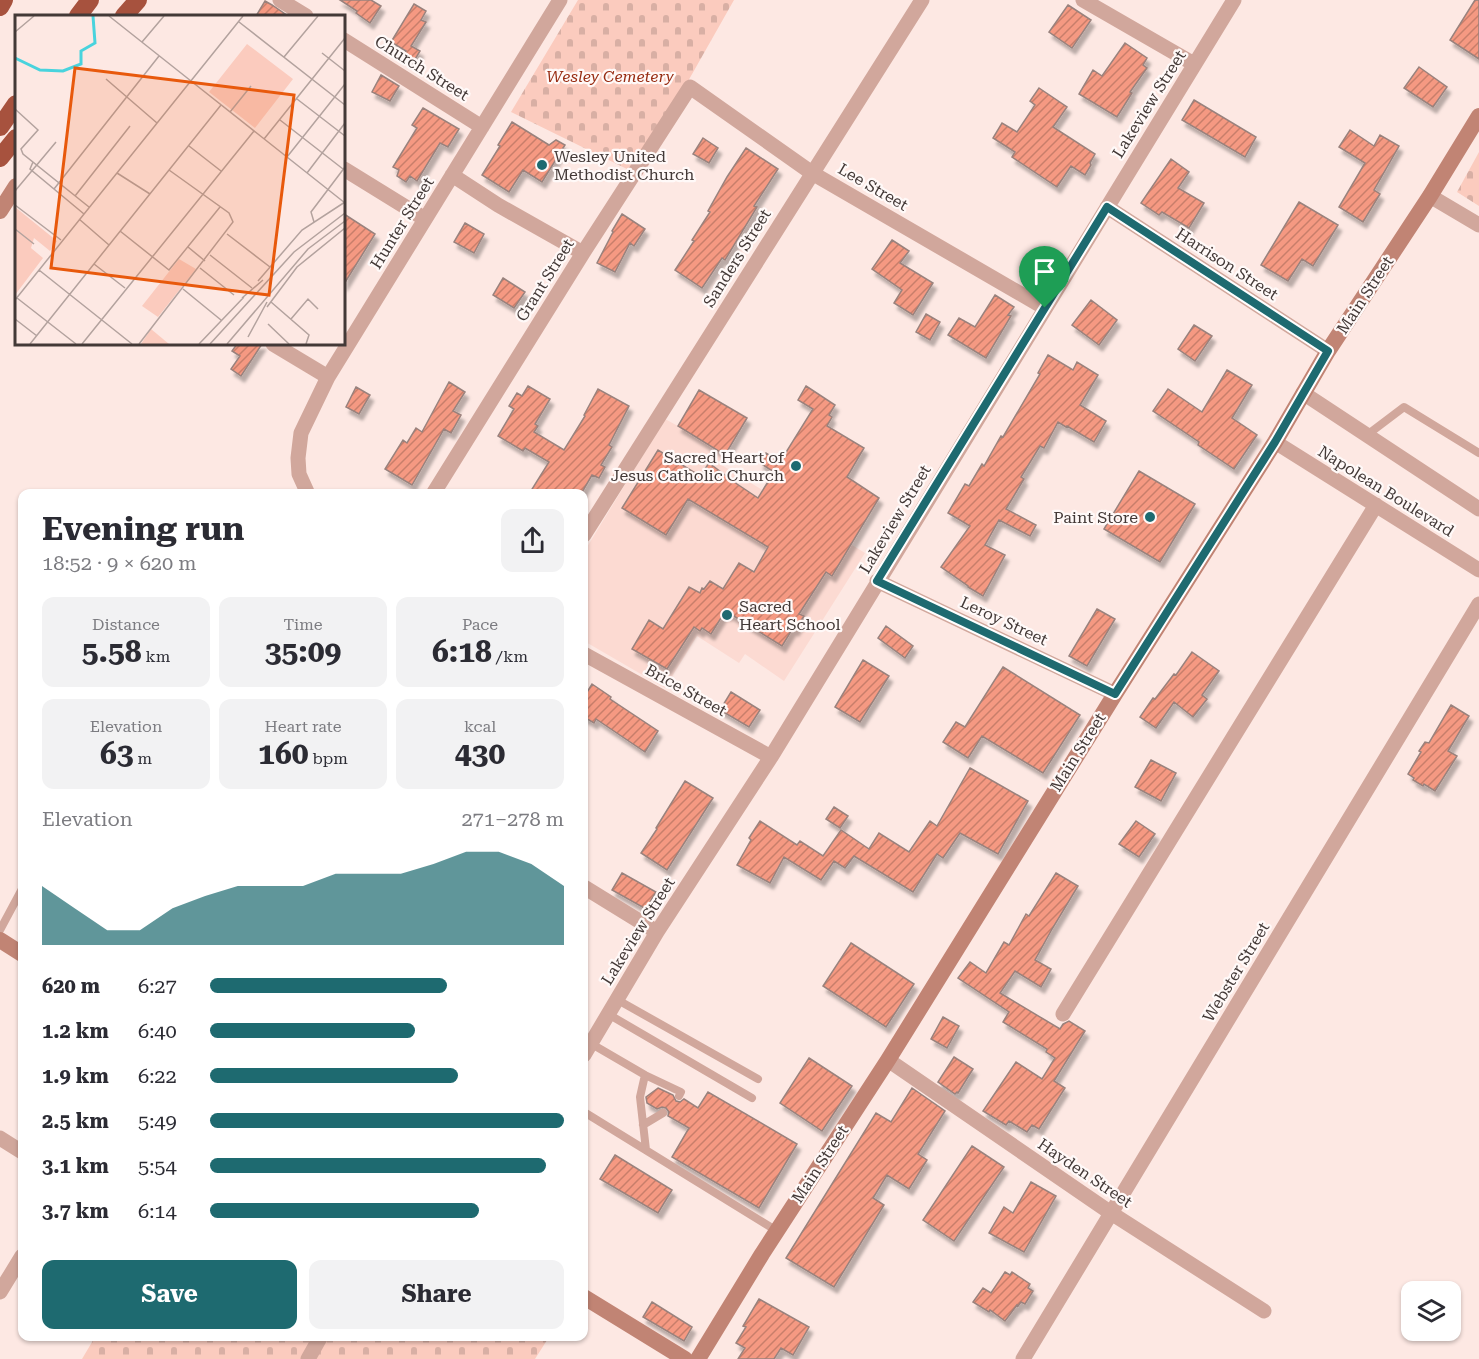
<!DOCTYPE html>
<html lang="en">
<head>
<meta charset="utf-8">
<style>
  body { margin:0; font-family:"Roboto Serif",serif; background:#f2f2f3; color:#2b2b33; height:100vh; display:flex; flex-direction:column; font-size:22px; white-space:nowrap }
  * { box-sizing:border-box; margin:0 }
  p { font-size:20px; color:#7c7c81 }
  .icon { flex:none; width:33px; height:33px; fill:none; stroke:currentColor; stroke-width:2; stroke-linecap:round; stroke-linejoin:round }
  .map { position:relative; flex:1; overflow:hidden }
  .panel { position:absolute; left:18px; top:489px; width:570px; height:852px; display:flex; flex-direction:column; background:#fff; border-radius:12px; box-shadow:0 2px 4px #0004 }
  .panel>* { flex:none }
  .fabs { position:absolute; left:1401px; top:1281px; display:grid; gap:12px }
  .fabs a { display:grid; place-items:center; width:60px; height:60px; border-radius:12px; background:#fff; box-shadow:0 2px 4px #0004; font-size:30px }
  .pin { position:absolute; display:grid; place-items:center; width:51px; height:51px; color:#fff; margin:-62px -26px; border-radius:50% 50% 50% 0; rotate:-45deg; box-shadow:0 0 6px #0007 }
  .pin .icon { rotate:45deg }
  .round { display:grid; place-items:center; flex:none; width:63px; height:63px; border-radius:12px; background:#f2f2f3 }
  .headline { display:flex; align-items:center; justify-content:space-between; height:102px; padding:0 24px }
  h1 { font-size:33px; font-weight:700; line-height:45px }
  .figures { display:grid; grid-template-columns:repeat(3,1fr); gap:9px; height:102px; padding:6px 24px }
  .figures div { display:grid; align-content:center; border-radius:12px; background:#f2f2f3; text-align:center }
  .figures b { font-size:30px; font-weight:700 }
  .figures small { font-size:16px; font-weight:400 }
  .figures p { font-size:16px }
  .chart { height:168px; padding:12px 24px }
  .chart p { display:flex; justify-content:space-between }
  .chart svg { width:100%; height:108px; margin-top:6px; fill:#1e6a70; opacity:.7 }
  .cta { display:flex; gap:12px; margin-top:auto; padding:12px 24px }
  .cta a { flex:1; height:69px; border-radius:12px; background:#1e6a70; color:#fff; font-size:24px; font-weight:700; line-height:69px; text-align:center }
  .cta a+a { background:#f2f2f3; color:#2b2b33 }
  ul { padding:0 24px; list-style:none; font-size:20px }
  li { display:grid; grid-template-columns:96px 72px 1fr; align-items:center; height:45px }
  li i { height:15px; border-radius:8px; background:#1e6a70 }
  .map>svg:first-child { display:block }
</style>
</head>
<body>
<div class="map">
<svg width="1479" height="1359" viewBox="0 0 1479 1359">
  <defs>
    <pattern id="cemetery-stones" width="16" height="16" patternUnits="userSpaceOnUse" patternTransform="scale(1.5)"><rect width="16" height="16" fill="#fbcbbe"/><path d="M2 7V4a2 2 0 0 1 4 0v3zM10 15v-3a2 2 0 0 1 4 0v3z" fill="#d8afa4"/></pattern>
    <pattern id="building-hatch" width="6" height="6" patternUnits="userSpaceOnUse" patternTransform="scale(1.5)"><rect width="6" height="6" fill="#f59982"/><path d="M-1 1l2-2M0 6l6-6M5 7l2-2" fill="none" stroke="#c87e6b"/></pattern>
    <filter id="shadow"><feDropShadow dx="3.5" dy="6" stdDeviation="1.5" flood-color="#0004"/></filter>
  </defs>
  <rect width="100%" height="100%" fill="#fde8e3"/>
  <path fill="#fcdad2" d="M699 390 748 417 720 464 865 553 784 681 745 654 739 663 697 636 665 688 584 641V552L665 419 678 426Z"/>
  <path fill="url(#cemetery-stones)" d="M578 0H734L687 83 629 170 511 112Z
    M1479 152V206L1457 192Z
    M95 1337H549L535 1359H82Z"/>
  <path fill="url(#building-hatch)" stroke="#99827d" stroke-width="1.5" filter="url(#shadow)" d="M340 0H371L381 6 370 23 356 13 357 11Z
    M1475 0H1479V59L1450 40Z
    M265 1 272 5 288 16H256Z
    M414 4 426 11 421 20 426 22 411 46 420 51 414 61 403 55 406 51 391 42Z
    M1068 5 1091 20 1072 48 1049 32Z
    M1125 43 1147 58 1143 65 1147 68 1130 92 1132 93 1117 117 1079 94 1093 70 1102 76Z
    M1419 67 1447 87 1433 107 1404 88Z
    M381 75 399 86 390 101 372 92Z
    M1039 88 1067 107 1053 127 1095 154 1090 163 1091 165 1085 175 1071 166 1057 187 1012 157 1015 152 993 138 1002 123 1017 132 1035 105 1030 101Z
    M1194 100 1256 137 1245 157 1182 120Z
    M423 108 459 129 448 147 440 143 417 181 410 176 406 182 397 176 399 170 393 167 417 128 412 125Z
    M512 122 549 145 556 140 565 145 542 182 523 170 509 192 482 175 500 146 498 145Z
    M1350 130 1374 146 1380 135 1399 146 1374 190 1380 194 1363 222 1339 207 1365 163 1339 147Z
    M703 138 718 148 709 163 693 154Z
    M746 148 778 169 754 206 757 207 725 260 722 258 702 288 675 270 694 241 692 240 710 212 708 211 727 177Z
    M1171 159 1189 172 1178 188 1204 203 1189 228 1162 212 1159 215 1141 203Z
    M1299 202 1338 225 1313 266 1302 259 1288 281 1261 265Z
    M344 214 375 234 344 284Z
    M622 214 645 229 634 246 630 243 615 272 597 263 613 232 612 231Z
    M465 223 484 234 474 253 454 242Z
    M892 240 909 251 900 263 933 283 913 315 894 303 902 290 872 269Z
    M503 278 525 292 514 308 493 295Z
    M995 295 1014 307 1008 315 1011 316 986 358 948 335 959 318 975 327Z
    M1091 300 1117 320 1099 345 1072 325Z
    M926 314 940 322 930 340 916 332Z
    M1194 325 1212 336 1195 361 1178 349Z
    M237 344H262L241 376 231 369 240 356 232 351Z
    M1048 355 1073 370 1077 362 1098 375 1080 405 1106 421 1094 442 1067 426 1066 427 1058 422 1044 448 1040 446 1021 477 1024 479 1006 509 1036 525 1030 536 999 520 985 545 1005 555 983 596 968 587V586L941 567 970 526 948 513 965 484 969 486 982 464 984 466 1001 436 1003 437 1040 374 1038 373Z
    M1227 370 1252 385 1232 418 1257 435 1234 469 1198 445 1199 442 1153 411 1168 389 1202 412Z
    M449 382 465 392 453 411 461 415 451 433 444 429 412 485 385 469 403 440 407 443 416 428 422 432Z
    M528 386 550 399 535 424 538 426 534 432 564 450 585 416 584 415 598 389 629 406 609 445 612 447 601 465 605 467 599 478 592 475 581 494H529L549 462 525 448 523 451 498 436 514 409 509 406 517 393 522 396Z
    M806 386 835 405 829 415 832 417 827 426 864 448 847 477 879 498 832 576 826 572 799 614 804 616 795 630 793 628 782 646 729 613 727 615 724 613 711 634 702 628 700 631 694 627 667 669 632 649 649 620 663 629 689 587 700 593 702 588 704 589 710 581 723 589 739 563 754 572 768 547 688 499 666 535 622 508 658 450 700 476 709 463 737 484 758 498 774 472 760 463 766 453 780 462 813 409 798 400Z
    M356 387 370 395 359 414 346 407Z
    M699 390 747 418 725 455 678 426Z
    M1139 471 1195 504 1160 562 1104 529Z
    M1097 609 1115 619 1087 666 1069 656Z
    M886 626 913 646 905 658 878 638Z
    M1192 652 1219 671 1202 695 1207 699 1193 717 1174 702 1156 728 1140 717 1153 698 1155 699 1174 674 1176 675Z
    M863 660 889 676 860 722 835 707Z
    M1003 667 1080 715 1043 773 982 736 968 758 943 742 956 722 965 727Z
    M592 684 611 697 610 699 658 731 645 752 596 719 594 723 584 717V697Z
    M731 692 760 710 749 727 720 710Z
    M1451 705 1469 716 1448 751 1457 756 1435 791 1424 784 1423 786 1413 780 1414 778 1408 774 1421 752 1419 751 1425 742 1429 743Z
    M1151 760 1176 773 1161 801 1135 787Z
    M970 768 1028 801 998 854 960 833 943 858 937 854 913 892 854 856 845 868 834 861 821 880 784 857 770 883 737 865 751 840 749 838 760 821 797 845 800 841 823 856 841 830 869 849 879 833 909 852 930 821 937 826Z
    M685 781 713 798 667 870 641 853 657 829 656 828Z
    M834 807 848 816 840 828 826 819Z
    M1136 821 1155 834 1139 857 1119 844Z
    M622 873 656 892 646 909 612 890Z
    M1056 873 1078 886 1052 929 1035 960 1051 969 1041 987 1015 971 1000 993 1060 1029 1063 1024 1069 1021 1085 1031 1054 1081 1065 1088 1039 1129 1032 1125 1027 1132 1009 1121 1006 1125 983 1111 1016 1062 1042 1079 1055 1058 1046 1052 1047 1049 1003 1022 1009 1012 958 978 970 962 986 973 1004 942 1009 945 1026 914 1029 916Z
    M851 943 914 984 886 1027 823 986Z
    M943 1017 959 1026 947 1048 931 1039Z
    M954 1057 973 1069 958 1093 957 1092 955 1094 938 1082Z
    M809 1058 852 1086 822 1131 780 1103Z
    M658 1088 673 1095 676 1101 680 1102 684 1099 698 1108 708 1092 797 1144 759 1208 672 1157 689 1128 668 1116 669 1112 666 1108 662 1107 657 1109 647 1103 646 1097Z
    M912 1088 945 1111 918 1154 927 1160 909 1189 887 1175 873 1198 884 1205 834 1287 786 1258 876 1113 891 1122Z
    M972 1146 1004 1167 954 1241 923 1220Z
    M615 1155 672 1190 658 1213 600 1179Z
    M1031 1182 1056 1196 1024 1252 989 1233 1004 1207 1013 1213Z
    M1005 1272 1010 1275 1012 1272 1030 1284 1028 1288 1033 1291 1025 1304 1021 1302 1018 1306 1017 1305 1005 1321 990 1310 989 1312 973 1302 983 1288 991 1293Z
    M759 1299 809 1327 793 1355 781 1348 774 1359H738L745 1348 736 1343 746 1327 743 1326Z
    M652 1302 692 1327 684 1341 643 1317Z"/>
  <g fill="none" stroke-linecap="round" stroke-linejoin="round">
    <path stroke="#d1a79c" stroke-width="8" d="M1367 435 1404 407 1479 453
      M0 930 22 889
      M616 999 758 1079
      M608 1014 752 1098
      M590 1043 645 1075 640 1097 646 1150
      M645 1075 681 1092 679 1096
      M584 1112 777 1231
      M643 1125 663 1113"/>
    <path stroke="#d1a79c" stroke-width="15" d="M280 0 306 16
      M1083 0 1194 64
      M344 40 482 127
      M344 169 425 219
      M452 175 498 205 583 253
      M1430 196 1479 225
      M1107 207 1328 351
      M273 344 328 377
      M1303 393 1479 509
      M1275 442 1479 570
      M308 494 299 474 298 458 301 433 328 377 560 0
      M433 494 583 253 690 87 812 173 1045 308
      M584 535 922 0
      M877 581 1115 694
      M584 654 771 757
      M584 887 657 932
      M1063 1014 1376 505
      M584 1055 657 932 771 757 1234 0
      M888 1060 1111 1213 1264 1311
      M0 1138 22 1152
      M0 1292 22 1256
      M308 1359 321 1336
      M1023 1359 1479 604"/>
    <path stroke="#c18474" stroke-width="16" d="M0 211 16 186
      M0 940 22 954
      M584 1297 685 1359
      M698 1359 762 1254 888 1060 1115 694 1275 442 1328 351 1430 196 1479 116"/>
    <path stroke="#a7523e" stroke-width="18" d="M0 7 4 0
      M78 16 90 0
      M124 16 138 0
      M0 127 16 104
      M0 158 16 138"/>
  </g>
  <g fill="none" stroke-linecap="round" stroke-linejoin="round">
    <g stroke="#fff" stroke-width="12">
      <path id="route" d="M1107 207 1328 351 1275 442 1115 694 877 581Z"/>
    </g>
    <use href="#route" stroke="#1e6a70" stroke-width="8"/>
  </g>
  <g fill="#1e6a70" stroke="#fff9f8" stroke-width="2">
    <circle cx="542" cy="165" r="6"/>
    <circle cx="796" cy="466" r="6"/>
    <circle cx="1150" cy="517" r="6"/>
    <circle cx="727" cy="615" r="6"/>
  </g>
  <g text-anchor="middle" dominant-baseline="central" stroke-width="4.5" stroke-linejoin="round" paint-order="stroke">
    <g font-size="16" fill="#433937" stroke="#fff9f8">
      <text transform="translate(422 68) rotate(32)">Church Street</text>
      <text transform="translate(1149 104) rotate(-58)">Lakeview Street</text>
      <text transform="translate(873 187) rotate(30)">Lee Street</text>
      <text transform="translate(402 223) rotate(-58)">Hunter Street</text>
      <text transform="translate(737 258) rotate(-58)">Sanders Street</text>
      <text transform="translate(1227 264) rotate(33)">Harrison Street</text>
      <text transform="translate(545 280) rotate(-58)">Grant Street</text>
      <text transform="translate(1365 295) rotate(-57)">Main Street</text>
      <text transform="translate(1386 491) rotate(32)">Napolean Boulevard</text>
      <text transform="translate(895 519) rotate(-59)">Lakeview Street</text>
      <text transform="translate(1004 621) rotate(25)">Leroy Street</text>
      <text transform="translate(686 690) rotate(29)">Brice Street</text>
      <text transform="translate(1078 752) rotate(-58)">Main Street</text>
      <text transform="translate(638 931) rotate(-58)">Lakeview Street</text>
      <text transform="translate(1236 972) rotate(-59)">Webster Street</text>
      <text transform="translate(820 1164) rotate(-57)">Main Street</text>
      <text transform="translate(1085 1173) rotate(34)">Hayden Street</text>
    </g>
    <g font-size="16" font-style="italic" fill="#982d13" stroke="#fff9f8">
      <text x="610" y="76">Wesley Cemetery</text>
    </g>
    <g font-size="16" fill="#433937" stroke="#fff9f8" text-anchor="start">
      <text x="554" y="156">Wesley United<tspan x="554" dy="18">Methodist Church</tspan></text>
      <text x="784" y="457" text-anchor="end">Sacred Heart of<tspan x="784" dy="18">Jesus Catholic Church</tspan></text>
      <text x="1138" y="517" text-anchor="end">Paint Store</text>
      <text x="739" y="606">Sacred<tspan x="739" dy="18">Heart School</tspan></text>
    </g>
  </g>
  <g transform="translate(15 15)">
    <rect width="330" height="330" fill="#fde8e3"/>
    <path d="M136 314 154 329H126Z" fill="#fbcbbe"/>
    <path d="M232 29 278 64 240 113 194 77ZM0 192 42 226 35 236 19 223 16 233 28 243 0 280ZM164 244 181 254 143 302 127 291Z" fill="#fbcbbe"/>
    <path fill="none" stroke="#49d3dd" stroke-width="3" d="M0 43 25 55 48 56 66 49V36L80 28 78 1"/>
    <path fill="none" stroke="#b3a29e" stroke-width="1.5" d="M94 1 176 66M224 7 330 90M0 17 19 1M127 27 149 1M307 38 330 56M269 42 303 1M91 64 142 108M176 66 330 188M282 84 330 121M0 94 23 115 6 134 8 139 74 192M215 97 236 71M265 105 328 154M249 124 330 23M174 131 206 156M272 142 330 69M18 147 15 154 69 199M102 158 135 179M292 158 330 108M39 174 144 41M0 176 41 127M60 181 115 111M0 190 46 225M64 204 94 230M299 207 296 197 330 152M0 214 19 229M105 216 154 255 205 192M212 219 255 252M173 232 190 246M195 240 237 273M79 249 110 273M185 253 219 280M24 255 117 329M243 266 287 215 330 187M168 274 206 305M2 283 61 329M227 283 248 265M0 285 228 1M256 287 294 320 291 329M252 292 282 252 330 213M0 304 22 321M276 304 293 284 303 294M253 309 274 329M233 322 252 287M15 329 206 90M67 329 239 116M124 329 218 207 214 198 154 155M184 329 229 282M195 329 279 237 330 198M212 329 293 234 330 206"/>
    <path fill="#e8590c" fill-opacity="0.15" stroke="#e8590c" stroke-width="3" d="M60 53 279 80 254 280 36 253Z"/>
    <rect width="330" height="330" fill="none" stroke="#433937" stroke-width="3"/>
  </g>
</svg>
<div class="fabs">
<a><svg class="icon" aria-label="layers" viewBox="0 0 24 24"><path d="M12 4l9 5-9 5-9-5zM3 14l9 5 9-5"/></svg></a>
</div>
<div class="pin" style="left:1045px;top:308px;background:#1e9e55"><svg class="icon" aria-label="arrive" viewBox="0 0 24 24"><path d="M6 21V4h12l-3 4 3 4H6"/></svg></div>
<section class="panel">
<div class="headline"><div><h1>Evening run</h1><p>18:52 · 9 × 620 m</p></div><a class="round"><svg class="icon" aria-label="share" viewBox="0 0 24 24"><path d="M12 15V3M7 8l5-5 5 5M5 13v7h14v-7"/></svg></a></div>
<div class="figures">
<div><p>Distance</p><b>5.58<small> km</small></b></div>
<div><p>Time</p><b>35:09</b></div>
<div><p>Pace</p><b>6:18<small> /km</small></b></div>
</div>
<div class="figures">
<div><p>Elevation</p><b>63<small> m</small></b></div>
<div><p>Heart rate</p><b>160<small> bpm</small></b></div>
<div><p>kcal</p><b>430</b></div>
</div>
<div class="chart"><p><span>Elevation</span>271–278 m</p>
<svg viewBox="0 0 160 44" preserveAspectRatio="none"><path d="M0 44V20L10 29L20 38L30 38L40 29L50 24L60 20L70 20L80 20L90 15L100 15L110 15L120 11L130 6L140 6L150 11L160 20V44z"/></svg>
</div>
<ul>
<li><b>620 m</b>6:27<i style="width:67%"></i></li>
<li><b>1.2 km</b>6:40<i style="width:58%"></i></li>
<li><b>1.9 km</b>6:22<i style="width:70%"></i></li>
<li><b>2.5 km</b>5:49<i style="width:100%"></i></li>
<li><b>3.1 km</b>5:54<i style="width:95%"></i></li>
<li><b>3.7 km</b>6:14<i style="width:76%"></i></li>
</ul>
<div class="cta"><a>Save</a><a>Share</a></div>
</section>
</div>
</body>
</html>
